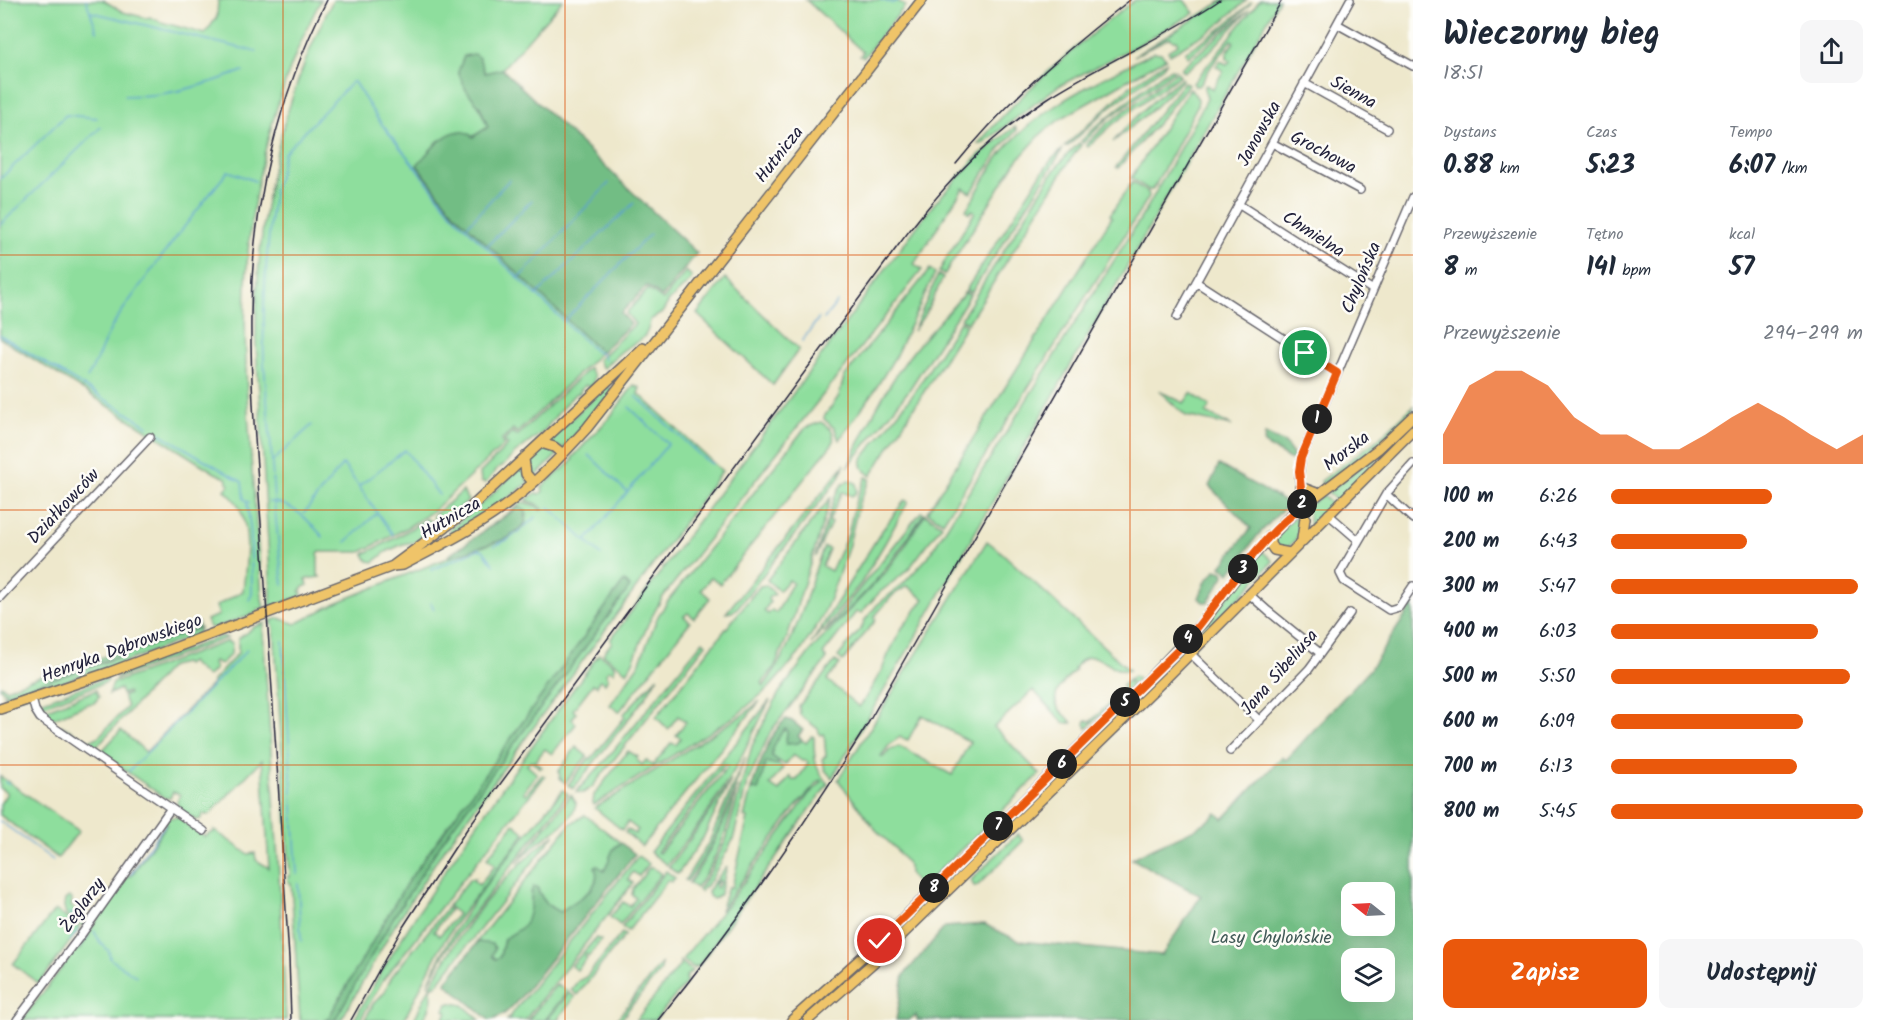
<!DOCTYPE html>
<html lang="pl">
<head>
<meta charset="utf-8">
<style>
  body { margin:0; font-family:Kalam,sans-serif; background:#f6f6f7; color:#1f2937; height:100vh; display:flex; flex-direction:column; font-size:22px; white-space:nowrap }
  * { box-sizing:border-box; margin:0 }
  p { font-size:20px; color:#747a83 }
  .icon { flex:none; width:33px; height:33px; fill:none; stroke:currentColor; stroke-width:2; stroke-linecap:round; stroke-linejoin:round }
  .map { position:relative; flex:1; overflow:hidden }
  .details { display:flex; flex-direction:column; background:#fff; width:480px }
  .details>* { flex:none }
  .needle { width:39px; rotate:288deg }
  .fabs { position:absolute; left:1341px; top:882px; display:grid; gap:12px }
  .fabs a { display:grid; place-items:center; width:54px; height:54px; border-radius:12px; background:#fff; box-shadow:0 6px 24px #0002; font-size:30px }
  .pin { position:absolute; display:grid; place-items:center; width:51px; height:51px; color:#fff; margin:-26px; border:3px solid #fff; border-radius:50%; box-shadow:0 2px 6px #0007 }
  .km { position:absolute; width:30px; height:30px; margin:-15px; border-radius:50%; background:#222; color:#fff; font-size:16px; line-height:30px; text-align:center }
  .round { display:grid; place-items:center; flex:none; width:63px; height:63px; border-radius:12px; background:#f6f6f7 }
  .summary { display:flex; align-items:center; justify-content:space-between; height:102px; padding:0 30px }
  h1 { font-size:33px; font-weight:600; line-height:45px }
  .figures { display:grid; grid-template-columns:repeat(3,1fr); gap:9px; height:102px; padding:6px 30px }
  .figures div { display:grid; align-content:center }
  .figures b { font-size:26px; font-weight:600 }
  .figures small { font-size:16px; font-weight:400 }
  .figures p { font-size:16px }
  .chart { height:168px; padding:12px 30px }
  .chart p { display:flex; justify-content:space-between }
  .chart svg { width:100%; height:108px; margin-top:6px; fill:#ea580c; opacity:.7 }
  .button { display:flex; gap:12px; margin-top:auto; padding:12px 30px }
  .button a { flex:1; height:69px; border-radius:12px; background:#ea580c; color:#fff; font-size:24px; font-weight:600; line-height:69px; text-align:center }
  .button a+a { background:#f6f6f7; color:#1f2937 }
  ul { padding:0 30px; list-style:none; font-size:20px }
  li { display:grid; grid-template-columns:96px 72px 1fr; align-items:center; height:45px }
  li i { height:15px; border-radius:8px; background:#ea580c }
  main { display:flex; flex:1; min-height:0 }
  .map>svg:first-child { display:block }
</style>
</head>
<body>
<main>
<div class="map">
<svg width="1413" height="1020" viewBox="0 0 1413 1020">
  <rect width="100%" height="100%" fill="#fdfcf7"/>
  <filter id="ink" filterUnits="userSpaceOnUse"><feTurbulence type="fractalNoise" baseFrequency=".0167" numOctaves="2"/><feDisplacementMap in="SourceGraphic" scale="12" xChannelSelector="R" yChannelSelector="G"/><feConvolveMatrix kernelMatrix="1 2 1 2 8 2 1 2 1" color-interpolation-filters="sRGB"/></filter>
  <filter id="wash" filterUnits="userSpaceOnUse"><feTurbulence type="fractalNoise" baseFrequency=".008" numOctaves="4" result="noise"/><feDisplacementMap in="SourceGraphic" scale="24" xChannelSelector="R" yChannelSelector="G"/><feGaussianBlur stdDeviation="1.35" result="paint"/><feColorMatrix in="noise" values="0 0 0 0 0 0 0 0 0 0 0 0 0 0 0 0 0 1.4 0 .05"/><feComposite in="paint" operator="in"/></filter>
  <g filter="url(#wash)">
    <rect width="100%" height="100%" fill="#eee8cc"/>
    <path fill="#8ede9d" stroke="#58806c" stroke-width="1.5" fill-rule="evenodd" d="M0 0H103L123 12 146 18 150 17 161 22 205 34 217 17 218 0H321C277 82 249 192 246 285 242 389 255 494 262 599L264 608 257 610V613L214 628 209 627 206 620 219 615 216 606 243 591C246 564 251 535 240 509 238 502 230 496 225 490L229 485 226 478 215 473 0 338Z
      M333 0H563L502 69 485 73 479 58 477 102 488 127 472 137 460 131 438 141 417 166 453 212 601 352 517 433 513 429 501 441 504 445 433 511 405 529 361 552H319L318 554V575L320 577 306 579 308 585 303 587 300 592 302 593 301 596 270 608 271 593 256 343C255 224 278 107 333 0Z
      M806 0H896L905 6 864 57 860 56 863 52Z
      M1135 0H1184L1194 13 1138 45 1057 87 982 144H978C1024 89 1079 43 1135 0Z
      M1224 0H1247L1215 28 1170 54 1168 51 1178 44 1176 40 1173 41 1170 37 1134 56Z
      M1260 0H1279L911 645 832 778 825 770 822 759 826 756 824 734 820 735 818 729 800 715 799 706 835 661 840 664 827 680 859 707 863 702 882 670 888 655 902 628 924 599 907 586 893 595 874 617 876 620 843 661 838 657 862 627 865 620 877 605 903 584 928 557 1147 208 1207 99 1204 88 1206 85 1213 89 1223 71 1216 66 1220 61 1227 64 1230 61 1227 59V52L1234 42 1232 40 1212 65 1200 85 1195 86 1193 83Z
      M1252 2 1231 23 1188 57 1185 52 1219 30Z
      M1249 10 1210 51 1184 72 1181 68Z
      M1154 52 1161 53 1166 58 1062 118 1042 133 1015 163 944 275 939 272 947 257 975 212 972 210 970 213 966 210C978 191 989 169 1003 151 1043 104 1101 80 1154 52Z
      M1167 61 1163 67 1109 108 1068 146 1064 147 1129 87Z
      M1171 69 1175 70 1106 120 1083 143 1081 141 1100 123 1162 74Z
      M1177 72 1180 75 1112 125 1088 147 1086 145 1107 124Z
      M1181 78 1182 80 1154 108 1113 142C1133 118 1156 97 1181 78Z
      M1184 82 1188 85 1163 117 1118 168 1116 167Z
      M1190 88 1198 99 1197 106 1156 184 1152 190H1149L1131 178Z
      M1015 127 1017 130 1002 146 971 193 963 188 914 264 922 270 662 598 648 624 633 662 627 672 603 654 612 642 610 640 933 205 979 155Z
      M1079 143 1081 145 1070 160 968 323 961 319 1053 172 1066 156Z
      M1063 149 971 293 966 290 1041 174 1052 159Z
      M1132 182 1148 192 1149 196 1147 200 943 522 927 512 1112 217 1110 215Z
      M930 269 935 273 895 357 873 393 839 440 835 429 824 419V417L839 396 844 377Z
      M686 271 692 277 690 281 669 301 662 313 650 320C648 341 637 340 622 351 616 356 609 362 604 368L601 366 598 360 635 324 626 313 648 289 663 300Z
      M938 275 943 278 925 314 913 331Z
      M725 278 799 349 773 385 697 314Z
      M965 292 970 295 909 390 848 467C865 429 883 392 908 358 925 335 947 315 965 292Z
      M960 321 966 325 871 476C865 472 860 467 862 459L914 393Z
      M589 368 594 376 593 385 589 387 586 385 581 389 580 393 575 394 562 408 544 431 514 454 505 464 496 470 486 483 481 482 480 473 508 445 504 441 513 432 517 436Z
      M634 385 640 388 638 393 722 471 442 852 395 925 341 1020H300L291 883 288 882V876H290L274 628 271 621 279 618 296 624 336 603 395 579 458 554 508 538 525 524 527 515 478 535 523 502 537 506 541 511 543 509 537 504 526 500 536 493 540 494 543 491 542 487 573 460 572 458 610 417Z
      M605 387H610L612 394 563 449 547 442Z
      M1159 391 1184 403 1191 393 1210 406 1206 413 1232 426 1186 416Z
      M1413 406V411L1370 452 1322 485 1321 481 1381 437Z
      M821 422C831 429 835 430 833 443L720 584 711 577 701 590 710 598 694 618 688 613 684 616 690 622 619 712 610 705 639 664 658 616 668 601 805 428Z
      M1398 439 1336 501 1328 492Z
      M543 449H548L558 454 535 477 530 473C528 462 531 454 543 449Z
      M845 464 838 479 738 607 732 612 726 613Z
      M522 466 528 483 469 527 450 535V529L487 499Z
      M866 477 870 479 859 503 848 548 829 601 821 619 799 654 770 687 737 715 594 805 593 803 594 795 628 751 638 757 636 759 642 765 646 760 653 765 671 743 676 745 681 738 676 735 686 722 678 716 668 729 656 717 760 586 766 585 775 594 769 597 768 600 770 602 764 611 768 614 772 610 776 613C783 603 786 592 793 583L789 580 779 591 767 580 831 497 788 635 774 668 762 683 764 686C780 664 792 640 801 614 809 592 814 569 824 547L829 549 822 566 831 571 848 534 855 503Z
      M849 480 856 483 857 491 853 496 842 492 829 521 831 523 815 557 835 497C838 490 841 484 849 480Z
      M463 491 468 501 441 522H435L433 516Z
      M1323 495 1332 505 1310 526 1308 506Z
      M905 500 908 502 885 543 861 583 811 644 881 532Z
      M921 512 924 513C908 538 891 564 871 586 856 602 840 618 824 633Z
      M1303 512 1300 533 1295 540 1286 549H1283L1275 545 1274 540 1291 520Z
      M925 514 942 525 908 570 879 593 861 613 856 612 823 654 827 659 771 731 747 783 733 840 711 880 700 892 698 890 710 872 726 840 752 746 779 693 812 649 885 573 904 547Z
      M426 519 431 521 432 528 415 542 403 544 386 552 374 562 368 561 364 554 399 536Z
      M987 541 1000 551 1129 670C1115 674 1100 654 1088 657 1083 658 1078 664 1074 668L1075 670C1066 680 1048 694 1059 709 1063 714 1069 718 1072 723H1064L1033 690 994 727 1040 774 922 887 915 882 909 873V866L895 848 876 830 838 780ZM922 715 970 742 952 775 899 746 891 749 883 757 881 756 890 744 900 737 908 740Z
      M1262 551 1273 561 1211 629 1176 663 1174 660 1210 620Z
      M198 623 199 627 49 680 8 693 4 692 0 687 1 685 6 689 72 664 78 666Z
      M265 623 263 629 279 876 286 1020H22L77 948 79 950 89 936 87 934 128 875 131 876 167 824 165 822 168 818 178 817 205 837 210 833H213L214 830 248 854 255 853 256 860 269 868 262 760 209 815 203 814 201 819 196 820 178 809 177 802 180 794 173 792 170 798H165L103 755 102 751 121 730 146 752 213 683 212 682 238 653V639L254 627Z
      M200 628 198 634 101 671 88 673 16 698H10L4 695 100 664Z
      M222 636 227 638 115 679 121 673Z
      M228 641 229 643H232L231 654 221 664 214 661 213 663 215 669 207 677 190 662 186 665 184 663 171 666 95 748 61 726 60 725 90 741 98 737 127 707 123 696 129 694 128 692 122 694 120 689 109 694 113 683Z
      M703 641 706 644 592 787 583 793 576 792 605 761Z
      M599 654 614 665V672L609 670 606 673 608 678 605 683 600 680 598 682 597 686 593 684 573 710 576 713 572 719 576 724 552 754 545 749 535 761 542 767 540 768 531 761 527 765 537 774 523 792 526 794 542 775 545 776 383 980 360 1020H354C425 891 512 773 599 654Z
      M658 676 645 698 573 789 568 785 589 758 591 759 625 717 623 715Z
      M1134 676 1138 678 1134 684 1129 681 1131 686 1087 728 1085 724 1086 720 1090 722 1124 689 1122 686Z
      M106 678 108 680 107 682 40 707 43 701Z
      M96 690 99 697 94 703 87 704 52 719 42 711Z
      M770 700 734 771 703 819 667 865 650 852ZM725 764 728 766 659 853 657 852Z
      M760 701 642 846 625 832 627 829 635 834 638 830 628 822 622 830 595 808 744 714Z
      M786 728 787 730 786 744 798 743 802 740 806 743 812 736 814 737C814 758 814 768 828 784L698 967 696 966 694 968 683 960 684 957 727 905 809 794 822 782 820 780 794 809 720 911 728 887H732L748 818 744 817 751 789 753 790 766 762 777 764 783 768 770 785 779 791 790 776 792 780H797L808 764 807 761H802L793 755 785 765 772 756C770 747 779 734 786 728Z
      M576 747 587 756 565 783 560 778 559 771Z
      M745 757C730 800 717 845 687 881L685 880 709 842Z
      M0 776 79 831 58 858 0 815V804L7 793 0 788Z
      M731 780 703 838 678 874 669 867 706 818Z
      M737 787C729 824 719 858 696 888L689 883C711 853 725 823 737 787Z
      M563 790 568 794 459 932 445 952 428 985C455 913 515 850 563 790Z
      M571 795 576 803C573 822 552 832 538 843 531 849 524 856 517 863Z
      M585 815 621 843C609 848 611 862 603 872L597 871C597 896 576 897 561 913 548 907 542 900 537 887L531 892C532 902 531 922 522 929 517 933 510 935 504 939L500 957 496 959 479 942 475 944 570 824Z
      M514 824 525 833 456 922 440 948 404 1020H365L373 1004 384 993 392 976 447 908 450 910 434 931 439 936 458 914 448 906 470 879 475 878 473 880 479 885 495 865 487 858Z
      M555 834 437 984 430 988C435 1000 429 1010 423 1020H414C448 946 490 884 555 834Z
      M1018 834 1023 841 977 886H974L971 880Z
      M638 856 649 864 639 876 633 872 628 879 633 883 525 1020H507Z
      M727 866 720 894 716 898 713 899 709 896 708 891 714 882 716 884 715 887 717 888 721 882 719 880 717 883 715 881Z
      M652 867 661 874 620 925 610 917 623 902 630 906 636 898 632 895 633 889 649 868Z
      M666 871 675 878 671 882 668 880 628 931 622 927Z
      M69 897 72 899 71 906 87 919 83 926 66 915 64 907 65 900Z
      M55 910 80 928 39 984 13 964Z
      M622 933 625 935 577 995 571 990 578 981 586 977Z
      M596 938 601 940 589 956 586 954 585 956 587 958 577 970 571 966Z
      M680 961 692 971 686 976 687 977 685 980 687 982 655 1020H636L680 965Z
      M661 964V970L634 1003H633L621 1020H616Z
      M556 985 568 991 545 1020H528Z
      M569 993 575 997 557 1020H547Z
      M452 1003 463 1005 480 1020H443L447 1012 444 1010 447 1004Z"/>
    <path fill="#72bd84" stroke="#4a7060" stroke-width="1.5" fill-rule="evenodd" d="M474 54 479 58 485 73 502 69 697 253 662 297 647 286 621 313 631 324 601 352 453 212 417 165C428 153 453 118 473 137L488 127 480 107 466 90 458 72 464 56Z
      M1265 434 1285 443 1294 456 1293 461 1264 444Z
      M1219 465C1242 479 1265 489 1288 504L1258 535 1230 573 1221 566 1251 528 1209 486Z
      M519 507 526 511 525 524 508 538 448 558V556L458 549Z
      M1216 570 1223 572 1224 576 1208 602H1203L1199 598 1206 581Z
      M624 581 630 587 444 839 394 917 335 1020H327L406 884Z
      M1413 604V1020H917L916 1015 909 1020H896L904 975 945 927 984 924 1019 941 1162 955 1201 896 1132 859C1159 842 1194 835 1217 813L1223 819 1282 757 1286 760 1370 669ZM1352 892H1384V926H1352ZM1352 958H1384V992H1352Z
      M786 719 792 721 803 730 798 736 802 740 798 743 786 744 787 730 785 729C780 733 771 750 772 756L779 762 776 765 766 762 759 788 758 790 751 789C759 768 769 733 786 719Z
      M621 843 635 854 520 998C512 1007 502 1019 489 1020L448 985 446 983 448 979 478 942 492 944 495 948 492 956 496 959 500 957 504 939C525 925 527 929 531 902 532 896 530 893 533 887H537C541 899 548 908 561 912 574 899 604 891 595 867L597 865 604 871C611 861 609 848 621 843Z"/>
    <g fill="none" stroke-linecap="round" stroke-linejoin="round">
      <path stroke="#5ba0d0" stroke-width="1.5" d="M86 0 97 31
        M881 0 892 3 899 0
        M91 12 257 52
        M124 96C133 95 142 96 152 95 182 92 214 82 243 71
        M0 179 66 115 97 118
        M0 225 101 127
        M467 226 509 180
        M486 247 532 200
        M519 278 609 183
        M536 295 634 203
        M824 319 837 302
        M564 321 650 234
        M0 335 148 426
        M802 341 819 318
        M87 378C99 360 103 339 116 320 151 269 189 220 228 171L255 181
        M636 396 703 458 712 464
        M312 425 272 462 274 502C296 506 309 521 323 537
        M159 433 242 482 244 499 250 503
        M589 455 627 492
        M272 462C270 428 266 395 264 361 262 302 267 243 275 184L278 180 284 153 352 82H354L377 118 453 215 596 352 601 353 605 360
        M359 486 405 450 439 495
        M269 502H274L283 585
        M247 503 251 534 252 594 249 600
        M549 507 601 555
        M304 513 343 464 393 535
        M586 541 668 444 629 407
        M346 542 376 514
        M494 546 509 539 536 517
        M431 570 478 549 483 550 494 565
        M431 603 434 609
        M283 641 297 874
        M129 771 247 650
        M5 782 8 784
        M0 821 53 860
        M130 875 165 824
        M298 883 301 941
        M70 913 84 921
        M94 931 100 942 109 951 110 959
        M70 941 79 929
        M78 948 88 936
        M112 960 136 976"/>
    </g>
  </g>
  <g filter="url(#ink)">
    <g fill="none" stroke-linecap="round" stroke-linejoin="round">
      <g stroke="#69676e" stroke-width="10">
        <path id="minor" d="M1337 24 1413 66
          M1304 83 1387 129
          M1272 143 1360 190
          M1238 204 1373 290
          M1196 282 1337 373
          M1177 317 1350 0
          M1413 464 1386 494 1340 573 1344 581 1389 610 1399 607 1413 586
          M1386 494 1413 519
          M1303 506 1299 477 1301 458 1413 197
          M1328 514 1358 540
          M1250 595 1268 611 1320 653
          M0 597 150 437
          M1191 654 1260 721
          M32 699 35 710 40 718 204 831
          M1230 751 1309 669 1350 613
          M17 1020 81 935 171 808"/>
      </g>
      <g stroke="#69676e" stroke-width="12">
        <path id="major" d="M541 443 554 447 563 454
          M524 459 526 474 533 482
          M1300 487 1319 494
          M1270 536V544L1274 550 1290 553
          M1302 539 1305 518 1303 506
          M394 565 467 511 643 348
          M0 709 110 672 393 566 403 565C441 545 480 526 514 499 541 478 564 453 587 428L922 0
          M792 1020 880 941 1149 679 1203 622 1250 559 1289 517 1378 449 1413 416
          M808 1020 874 962 1166 678 1413 430"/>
      </g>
      <use href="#minor" stroke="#fff" stroke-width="7"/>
      <use href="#major" stroke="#efc469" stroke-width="9"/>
      <path stroke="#22223b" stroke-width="1.5" d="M956 164C1006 102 1067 49 1130 0
        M291 1020 289 958C281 828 273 699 264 569 259 484 250 400 251 315 251 207 278 96 327 0
        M351 1020 403 927 467 829 894 251C937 193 984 140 1045 100 1102 63 1164 38 1220 0
        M658 1020C735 926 803 827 867 725L1282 0"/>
    </g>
  </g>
  <g fill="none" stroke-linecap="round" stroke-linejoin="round" filter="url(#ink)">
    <g stroke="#fff" stroke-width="12">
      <path id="route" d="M880 941 1182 646C1222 600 1253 543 1303 506L1299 471 1301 458 1337 373 1305 353"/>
    </g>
    <use href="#route" stroke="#ea580c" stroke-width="8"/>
  </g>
  <path fill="none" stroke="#de560e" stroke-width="1.5" stroke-opacity="0.55" d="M283 0V1020M565 0V1020M848 0V1020M1130 0V1020M0 255H1413M0 510H1413M0 765H1413"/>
  <g text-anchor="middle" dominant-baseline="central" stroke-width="5" stroke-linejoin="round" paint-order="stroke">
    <g font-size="18" fill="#22223b" stroke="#fdfcf7">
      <text transform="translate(1353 93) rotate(29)">Sienna</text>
      <text transform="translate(1260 134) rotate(-61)">Janowska</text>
      <text transform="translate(1323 153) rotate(28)">Grochowa</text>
      <text transform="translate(780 155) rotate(-52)">Hutnicza</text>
      <text transform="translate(1313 235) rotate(33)">Chmielna</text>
      <text transform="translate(1362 278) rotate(-67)">Chylońska</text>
      <text transform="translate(1347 452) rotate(-38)">Morska</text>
      <text transform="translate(64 507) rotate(-47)">Działkowców</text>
      <text transform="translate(451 519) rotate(-30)">Hutnicza</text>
      <text transform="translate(122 649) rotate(-20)">Henryka Dąbrowskiego</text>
      <text transform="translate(1280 673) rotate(-49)">Jana Sibeliusa</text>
      <text transform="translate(83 906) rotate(-54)">Żeglarzy</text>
    </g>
    <g font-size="18" fill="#425a58" stroke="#fdfcf7">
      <text x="1271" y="938">Lasy Chylońskie</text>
    </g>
  </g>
</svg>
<div class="fabs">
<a><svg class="needle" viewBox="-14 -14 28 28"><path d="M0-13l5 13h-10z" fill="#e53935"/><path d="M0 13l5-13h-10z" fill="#747a83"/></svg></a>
<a><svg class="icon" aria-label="layers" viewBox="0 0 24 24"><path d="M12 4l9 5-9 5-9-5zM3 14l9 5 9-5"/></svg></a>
</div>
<div class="pin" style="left:1305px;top:353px;background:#1e9e55"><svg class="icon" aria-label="arrive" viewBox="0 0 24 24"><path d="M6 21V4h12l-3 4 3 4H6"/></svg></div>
<div class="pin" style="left:880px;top:941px;background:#d93025"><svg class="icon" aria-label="check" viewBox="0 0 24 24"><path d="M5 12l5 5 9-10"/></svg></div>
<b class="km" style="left:1317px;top:419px">1</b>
<b class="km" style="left:1302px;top:504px">2</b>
<b class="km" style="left:1243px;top:569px">3</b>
<b class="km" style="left:1188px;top:639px">4</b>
<b class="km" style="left:1125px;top:702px">5</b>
<b class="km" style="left:1062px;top:764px">6</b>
<b class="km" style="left:998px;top:826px">7</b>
<b class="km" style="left:934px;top:888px">8</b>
</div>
<section class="details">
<div class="summary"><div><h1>Wieczorny bieg</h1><p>18:51</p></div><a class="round"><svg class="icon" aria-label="share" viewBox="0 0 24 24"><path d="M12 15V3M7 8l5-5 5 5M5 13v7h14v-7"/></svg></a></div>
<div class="figures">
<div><p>Dystans</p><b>0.88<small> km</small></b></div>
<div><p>Czas</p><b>5:23</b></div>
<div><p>Tempo</p><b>6:07<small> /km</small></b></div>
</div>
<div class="figures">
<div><p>Przewyższenie</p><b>8<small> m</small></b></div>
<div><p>Tętno</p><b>141<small> bpm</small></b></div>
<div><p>kcal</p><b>57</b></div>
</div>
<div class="chart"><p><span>Przewyższenie</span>294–299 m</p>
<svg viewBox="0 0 160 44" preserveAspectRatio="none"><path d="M0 44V32L10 12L20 6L30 6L40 12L50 25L60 32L70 32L80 38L90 38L100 32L110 25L120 19L130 25L140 32L150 38L160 32V44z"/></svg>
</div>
<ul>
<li><b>100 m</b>6:26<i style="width:64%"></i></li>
<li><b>200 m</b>6:43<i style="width:54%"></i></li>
<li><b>300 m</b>5:47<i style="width:98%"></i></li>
<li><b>400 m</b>6:03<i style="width:82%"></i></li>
<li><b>500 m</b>5:50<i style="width:95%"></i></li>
<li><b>600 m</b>6:09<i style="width:76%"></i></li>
<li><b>700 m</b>6:13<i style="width:74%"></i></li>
<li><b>800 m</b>5:45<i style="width:100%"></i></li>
</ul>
<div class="button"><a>Zapisz</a><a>Udostępnij</a></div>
</section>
</main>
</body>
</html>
